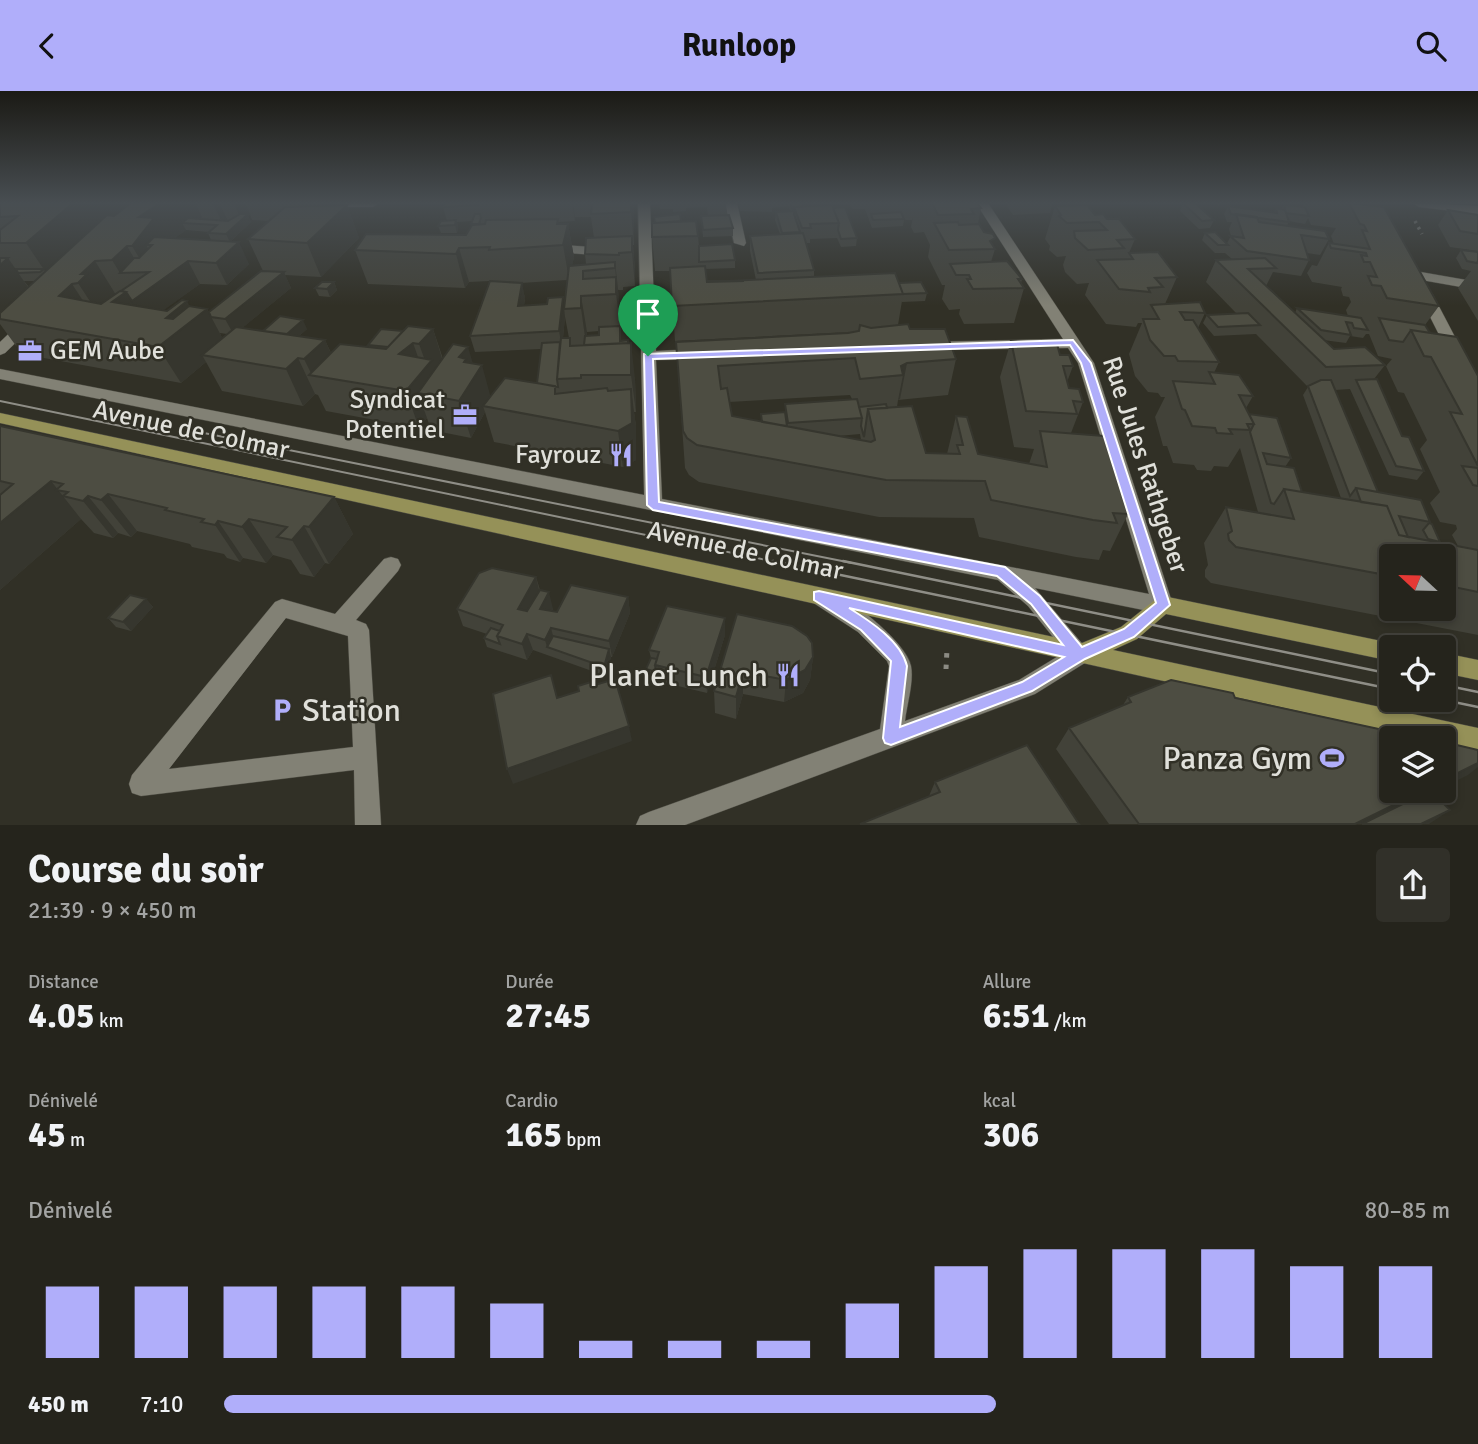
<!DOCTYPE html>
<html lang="fr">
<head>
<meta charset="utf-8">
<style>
  body { margin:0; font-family:Signika,sans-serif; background:#313029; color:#f1f3f6; height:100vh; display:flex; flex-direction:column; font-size:26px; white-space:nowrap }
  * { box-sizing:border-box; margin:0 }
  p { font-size:23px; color:#a3a4a3 }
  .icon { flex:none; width:38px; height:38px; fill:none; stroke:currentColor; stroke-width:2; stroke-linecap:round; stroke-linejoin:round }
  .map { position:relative; height:734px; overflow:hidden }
  .panel { display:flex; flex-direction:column; background:#25241c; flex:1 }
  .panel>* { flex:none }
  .needle { width:46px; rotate:292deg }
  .tools { position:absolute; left:1379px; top:453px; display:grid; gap:14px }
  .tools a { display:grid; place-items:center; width:77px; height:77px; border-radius:7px; background:#25241c; box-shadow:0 4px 10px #0003,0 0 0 2px #42413b; font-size:35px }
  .pin { position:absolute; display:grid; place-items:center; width:60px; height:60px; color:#fff; margin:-72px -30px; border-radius:50% 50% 50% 0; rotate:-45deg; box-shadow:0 0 7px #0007 }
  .pin .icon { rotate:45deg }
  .round { display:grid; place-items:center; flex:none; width:74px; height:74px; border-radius:7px; background:#313029 }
  .head { display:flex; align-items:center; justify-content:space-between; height:119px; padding:0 28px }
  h1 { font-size:38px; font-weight:700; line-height:52px }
  .stats { display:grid; grid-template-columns:repeat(3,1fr); gap:10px; height:119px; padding:7px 28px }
  .stats div { display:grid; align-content:center }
  .stats b { font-size:35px; font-weight:700 }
  .stats small { font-size:19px; font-weight:400 }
  .stats p { font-size:19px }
  .chart { height:196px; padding:14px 28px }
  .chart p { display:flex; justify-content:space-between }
  .chart svg { width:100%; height:126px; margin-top:7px; stroke:#b0aefa; stroke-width:6 }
  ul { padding:0 28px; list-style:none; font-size:23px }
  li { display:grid; grid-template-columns:112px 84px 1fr; align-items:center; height:52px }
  li i { height:18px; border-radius:9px; background:#b0aefa }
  header { display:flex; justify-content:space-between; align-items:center; height:91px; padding:0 28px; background:#b0aefa; color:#111; font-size:32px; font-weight:700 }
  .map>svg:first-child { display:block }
</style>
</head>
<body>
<header><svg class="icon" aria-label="back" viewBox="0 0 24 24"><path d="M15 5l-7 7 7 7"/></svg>Runloop<svg class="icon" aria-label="search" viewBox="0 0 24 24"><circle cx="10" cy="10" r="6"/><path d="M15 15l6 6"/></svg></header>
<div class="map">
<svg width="1478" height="734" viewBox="0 0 1478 734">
  <rect width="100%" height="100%" fill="#313026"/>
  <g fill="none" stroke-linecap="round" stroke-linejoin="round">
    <g stroke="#4d4c43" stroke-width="1">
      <path id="minor" d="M322 112H379L373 116H328Z
        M638 112H650L656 260 700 258 708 263 700 268 656 269 662 408 1149 503 1078 272 1068 257 927 259 920 255 927 251 1063 248 976 112H988L1094 272 1173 514 1170 520 1163 523 1035 497 1091 563 1088 570 1035 603 685 734H636L640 725 649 721 880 638 889 575 887 570 858 541 812 511 809 505 812 499C834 491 907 550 911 575 914 591 907 613 905 630L1019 589 1065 561 1028 515 998 489 0 288V278L644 404Z
        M725 112H737L746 152 744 155 734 152Z
        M1413 112 1478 115V123L1419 116Z
        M548 153 607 157 613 161 607 165 543 160 542 157Z
        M1415 180 1478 191V199L1410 187V181Z
        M1425 198 1432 202 1478 290V310L1470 305 1418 202Z
        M28 228 35 232 33 235 5 262 0 264V251L23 229Z
        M391 466 398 468 401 474 398 480 356 529 366 533 369 539 381 734H355L354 679 141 705 132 702 129 693 132 684 275 511 282 508 335 523 384 468ZM286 527 348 545 353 656 169 678Z"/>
    </g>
    <g stroke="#4d4c43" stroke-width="1">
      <path id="major" d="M0 322 1082 552 1121 536 1156 508 1163 505 1391 552 1400 556H1391V570L1166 523 1137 548 1113 559 1478 637V659L1444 652V648H1425L0 332Z
        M1444 562 1478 569V589L1444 582Z"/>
    </g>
    <path stroke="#8c8b83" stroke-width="3.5" stroke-dasharray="2.5 4.5" stroke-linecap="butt" d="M1415 130 1422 143"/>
    <path stroke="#8c8b83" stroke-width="5" stroke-dasharray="4.5 7" stroke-linecap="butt" d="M1414 554 1426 556
      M946 578 947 558"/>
    <use href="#minor" fill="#828175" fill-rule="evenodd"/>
    <use href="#major" fill="#959158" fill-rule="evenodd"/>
    <path stroke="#8f8e87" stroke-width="2" d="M0 310 781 472
      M194 340 852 472"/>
    <path stroke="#8f8e87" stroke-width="2.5" d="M773 470 1391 598
      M843 470 1391 583
      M1444 594 1478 601
      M1444 609 1478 616"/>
  </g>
  <path fill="#424239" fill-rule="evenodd" d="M0 112H344V114H347L359 147 321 186 285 184 291 197 242 237 263 240 307 238 299 245 325 249 331 262 369 256 368 254 403 240 433 238 443 268 473 273 490 306 537 292 541 258 475 261 470 245 490 190 469 191 465 197 368 193 355 159 466 144 471 135V133L472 130 457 131 458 137 457 142H441L438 135 447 130 443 116 445 112H634V154H633L635 179V195L623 196V199H618L621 250 635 288 636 321H634L636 335V369L623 376 494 351 485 321 471 347 431 339 427 327 419 337 326 320 318 304 315 303 303 315 222 300 206 271 181 292 22 263 0 233ZM127 113 128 115 114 125ZM250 123 252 129 269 130 248 148 263 180 209 221 207 218 190 216 167 220 163 219 200 193 227 194 249 173 230 151 251 131 248 125ZM575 126H591L594 147 585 163 586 173 572 174 574 166 568 133H559L558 131 575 130ZM186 139 209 141 208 142 211 149 175 147ZM567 189 564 214 524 215 525 207 521 192ZM24 190H36L29 196ZM565 226 569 247H563ZM599 240V244H587V241ZM220 242 227 243 222 247Z
    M659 112H726L727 124 733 137V145L703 146 701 125H708L707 116 686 117V120L673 121V118H660Z
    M738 112H977L981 117 978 133 995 158 991 171 1022 188 1021 192 1024 197 1014 232 964 233 959 223 960 218 949 219 942 208 945 194H942L928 166 930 154 924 141 914 142 911 136 913 126V129H904L903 135 872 137 865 118H853L850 114 831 113 804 114 833 117 857 147 856 155 841 156 837 147 810 148V152H806L814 179V186L899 192 927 202 925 210 902 211V210L898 234 910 238 956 268 948 304 898 309 897 316 926 362 947 363 956 325 978 363 1029 373 1034 358 1014 356 1000 286 1011 250 1060 264 1073 275 1067 291 1069 297 1083 311 1071 342 1128 423 1110 460 1103 459 1099 469 1076 466 979 446 974 427 879 426 699 391 689 384 685 377 676 251 852 241 675 250 670 180H655L652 146 681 131 698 145 699 155 735 169V177L705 178 707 190 756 189 750 160V145L780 143 775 129 776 121 790 120 789 115 772 117V121L740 120ZM850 304 852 308 785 313V321L761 323V331L732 325 729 311ZM860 343 861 349 838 345Z
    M1005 112H1053L1050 122 1013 124Z
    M1183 112 1214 129 1210 137 1199 138 1180 120Z
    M1205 112H1220L1219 115Z
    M1302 112H1359V113L1439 215 1425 234 1430 242 1478 285V544L1211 492 1205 486V479L1208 474 1204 452 1226 416 1258 421 1240 357 1228 376 1214 375 1211 380 1197 379 1194 374 1173 372 1167 355H1163L1155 326 1165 306H1161L1158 302 1148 301 1135 285 1129 263 1142 232H1138L1136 236 1106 233 1085 204 1089 192 1077 193 1065 181 1063 174 1066 165 1057 166 1049 159 1050 155 1045 148 1055 115 1095 124 1107 128 1135 148 1129 162 1177 186 1165 213 1205 222 1198 237 1219 271 1214 282 1253 305 1246 317 1249 323 1291 367 1285 376 1302 401 1341 407 1303 304 1308 296 1256 243 1214 245 1203 232 1207 224 1236 222 1206 191 1216 169 1232 168 1225 162H1215L1202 149 1205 142 1227 152 1231 145 1229 138 1232 131H1227L1224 123 1228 115 1274 121 1276 117 1281 118 1284 114 1303 116ZM1308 127 1311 134 1336 137 1331 145 1334 153 1329 152 1317 175 1312 174 1307 182 1312 191 1342 196 1341 198 1343 205 1349 206 1351 211 1346 219 1348 225 1297 217 1295 222 1266 195 1273 181 1301 185 1309 169 1307 162 1320 164 1329 148 1287 135 1289 130 1305 133ZM1366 243H1369L1378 265 1392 268 1386 275 1398 301 1404 302 1427 349 1420 358 1440 401 1430 412 1440 431 1456 434 1457 438 1452 444 1458 455 1439 452 1440 451 1429 432 1430 431 1378 401 1335 299 1350 298 1389 384 1417 389 1424 380 1402 345 1374 288 1385 274 1334 258 1323 249 1346 252 1350 245 1363 247ZM1391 466H1444V518H1391Z
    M1448 119 1478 124V160L1450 156 1438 134Z
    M1461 159 1478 161V230L1458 197 1471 180 1462 178 1456 167Z
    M334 191 337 199 330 206 319 205 315 197Z
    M0 335 334 406 353 443 329 473 325 472 314 486 300 483 291 469 273 464 266 472 243 467 240 471 227 467 224 463 192 456 190 453 137 440 131 446 118 442 113 447 94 442 81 428 0 499Z
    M536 486 540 499 553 518 552 520 557 521 628 506 630 522 612 566H611L606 585 533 559 527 569 487 556 484 547 487 543 463 535 457 518Z
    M146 508 153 516 131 540 116 536 108 527Z
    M737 523 813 566 810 589 803 602 784 611 743 603 736 628 715 622 714 600Z
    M725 544 707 602 657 590V589L647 586 646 578 651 567 649 559Z
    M1128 606 1235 607 1432 701 1428 733H1109L1056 658 1069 637 1123 614Z
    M935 691 1079 733 929 705Z"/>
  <path fill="#36362e" d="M73 112H128L49 186 26 152Z
    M160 112H195L202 126 194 132H182L186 139 167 153 146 154 159 175 148 181 132 155 139 126Z
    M213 112H219L230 134 225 138Z
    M234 112H245L250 123 248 125 251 131 230 151 226 143 241 129Z
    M325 112H344L345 116 347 114 359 147 321 186 307 152 331 129Z
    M572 112H573L575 126V130Z
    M631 112H634V154L631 121Z
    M456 129 458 137 457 142 455 134Z
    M568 133 574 166 569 188 563 154Z
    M632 145 635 179V195L632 161Z
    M239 151 249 173 227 194 216 172Z
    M127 155 142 181 120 182 112 169Z
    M459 157 469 191 465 197 456 163Z
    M8 167 32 202 0 228V174Z
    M95 170 116 204 101 227 78 192 81 183Z
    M188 170 200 193 153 227 112 211 126 201Z
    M615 171 619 206V212L615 177Z
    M284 181 291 197 234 244 225 228Z
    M616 186 620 221 621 239 616 203Z
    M334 191 337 199 330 206 327 198Z
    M522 192 525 207 523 222 518 215Z
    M72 193 95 228 59 205Z
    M581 205 587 241 586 253 581 217Z
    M563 206 565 226 562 256 559 240Z
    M187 210 196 227 207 218 226 254 202 264 206 271 181 292 158 256 156 227Z
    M303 229 307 238 291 252 287 244Z
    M433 238 444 274 418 302 427 327 419 337 406 300 399 263 413 252 423 280 427 275 419 253Z
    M325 249 341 285 312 284 304 268Z
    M631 252 635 288 636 321 631 284Z
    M468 256 476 283 482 274 492 311 483 315 485 321 471 347 459 310V266Z
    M298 267 315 303 303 315 286 278Z
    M907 272 900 308 898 309 903 284 901 275Z
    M631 298 636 335V369L623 376 618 340Z
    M51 390 81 428 0 499V432Z
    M108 403 137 440 131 446 101 409Z
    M88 405 118 442 113 447 83 410Z
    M334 406 353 443 329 473 309 436Z
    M249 428 273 464 266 472 242 436Z
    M218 430 243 467 240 471 215 434Z
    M304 435 325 472 314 486 292 449Z
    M536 486 540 503 523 534 518 518Z
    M549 501 553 518 545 534 540 518Z
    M628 506 630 522 612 566 609 550Z
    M146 508 153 516 131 540 123 531Z
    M725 527V544L707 602 706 586Z
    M551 537 555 553 547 556 545 549Z
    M527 543 533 559 527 569 522 553Z
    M609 558 611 566 606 585 604 576Z
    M813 566 810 589 803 602 784 611 786 589Z
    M743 581V603L736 628V606Z
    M629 635 632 650 513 693 507 678Z
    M1478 672V676L1468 684 1444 696V689Z
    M1422 700H1435L1368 733H1355Z
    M1450 719 1429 733H1421Z"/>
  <path fill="#4d4d42" stroke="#36362e" stroke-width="2" d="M0 112H73L26 152H0V139L18 125 0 126Z
    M128 112H160L139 126 154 127 132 155H127L112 169 95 170 81 183H87L78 192 72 193 59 205 101 213 120 200 126 201 112 211 167 220 182 209 187 210 166 227 173 228 189 215 207 218 158 256 0 228V222L107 124 114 125 131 112Z
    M445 112H478V114L443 116Z
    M592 112H631V121L591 123Z
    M790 112H803L804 115 794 116V123L800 141 782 142 776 121 793 120Z
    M932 112H977L981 117 971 118 974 123 938 124Z
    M1183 112H1195L1214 129 1202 130Z
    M1349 112 1384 116 1439 215 1387 207 1381 195 1372 194 1368 185 1377 186 1370 171H1364L1361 164 1367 165 1366 162 1331 157 1329 152 1370 158 1362 139 1367 140 1364 134 1360 133Z
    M347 114 307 152 248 148 285 116Z
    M832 114 839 132 810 133 811 137H802L794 116Z
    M1087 114 1095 124 1103 123 1107 128H1119L1135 148 1117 149 1124 157 1088 159 1075 147 1074 140 1107 139 1099 131 1067 132 1059 125 1061 124 1055 115Z
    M1284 114 1305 116 1309 125 1286 122Z
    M1228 115 1277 122 1276 117 1285 119 1289 131 1231 123Z
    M845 116 857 147 841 148 838 139 839 132 833 117Z
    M1448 119 1478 124V143L1460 140Z
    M901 121 904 128 873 129 871 123Z
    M240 123H248L226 143 208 142 217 134 182 132 188 127 228 130Z
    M475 123H480L481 127 479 133H471Z
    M680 123 681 130 655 132 654 126Z
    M1236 123 1257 126 1259 131 1325 140 1329 148 1301 144 1309 169 1247 160 1230 145 1244 147Z
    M729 124 733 137 703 139 701 125Z
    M558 128 557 133H568L563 154 489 159 490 156 459 157 456 163 355 159 366 143 466 144 472 134 485 133 486 129Z
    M456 129 455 134 438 135 441 130Z
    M696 130 698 145 652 146V132Z
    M958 131 959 134 979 133 984 141 993 143 995 147 990 150 995 158 949 159 934 132Z
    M1215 141 1228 154H1218L1205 142Z
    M803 142 814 179 758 182 750 145Z
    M632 145V161L619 162V164L585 163 586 147Z
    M154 146 239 151 216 172 188 170 132 210 126 201 121 200 149 181 120 182 134 167H139L152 154H146Z
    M732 153 735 169 699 171V155Z
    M1461 159 1478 161V170L1477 172 1467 170Z
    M1158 161 1177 186 1155 187 1163 196 1148 197 1150 201 1119 198 1097 169 1133 168 1129 162Z
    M0 167H8L0 174Z
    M1265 167 1276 177 1248 178 1334 258 1365 256 1385 274 1326 276 1216 169Z
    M1007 170 1022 188H1018L1024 197 973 198 967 188H971L969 184H956L950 173Z
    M615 171V177L583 180V188L616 186V203L581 205V217L564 218 569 175Z
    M705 175 707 191 895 182 903 203 672 215 670 177Z
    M16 178H44L40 181 18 182Z
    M261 180 284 181 225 228 211 226 209 221Z
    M490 190 522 192 518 215 547 213 548 207 563 206 559 240 470 245Z
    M707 190H744L707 191Z
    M322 191H334L327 198 315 197Z
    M921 191 927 202 903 203 899 192Z
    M1200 211 1205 222 1180 221 1185 229H1193L1219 271 1178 270 1175 265H1164L1150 249 1143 228H1159L1151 214Z
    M1297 217 1361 227 1368 239 1354 237 1352 232 1346 231 1351 244 1321 239Z
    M1248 222 1260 234 1218 236 1207 224Z
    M280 225 303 229 287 243 263 240Z
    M1379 227 1425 234 1430 242 1411 239 1403 251 1389 249Z
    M908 233 910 238H945L956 268 907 272 901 275 903 284 860 288 855 267 718 275 721 298 727 297 732 325 871 351 875 349 868 318 912 315 926 362 960 363 957 354H963L956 325 967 326 978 363 1047 376 1040 340 1104 345 1128 423 1113 422 1117 432 1093 429 991 409 985 390 886 389 697 354 687 347 683 340 676 251 848 242 859 240 860 234 871 237Z
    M408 235 433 238 419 253 413 252 399 263 432 269 406 300 309 284 340 253 386 258Z
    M620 235V250L628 249V252L584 254 585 245 599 244V236Z
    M236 236 325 249 304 268 298 267 286 278 202 264Z
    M381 238 403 240 388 256 368 254Z
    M1411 239 1457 246 1478 285V375L1450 321 1462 323 1431 266 1424 265Z
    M561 247H570V255L631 252V284H581V287L557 288Z
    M1011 250 1057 253 1060 264H1069L1073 275H1063L1069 297 1079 298 1083 311 1073 310 1077 323 1026 320Z
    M560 251 557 288 558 296 537 292 542 252Z
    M453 253 468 256 459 266 466 268 464 271 482 274 459 310 418 302Z
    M1209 281 1239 284 1253 305 1239 304 1254 333H1247L1250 339 1229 338 1232 343 1217 342 1215 337 1192 335 1185 319 1182 318 1173 290 1215 293Z
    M505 287 555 295V303L607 297 608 300 631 298 632 332 618 340 483 315Z
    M1377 288 1402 345 1409 346 1424 380 1396 375 1356 289Z
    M1321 289H1331L1378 401 1356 397 1350 405 1308 295Z
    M857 308 862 327 788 332 785 313Z
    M886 313 887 317 868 318 864 346 861 335 862 327 859 316Z
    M785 321 787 335 762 331 761 323Z
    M1249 323 1277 327 1291 367 1263 362 1267 373 1294 377 1302 401 1284 398 1274 413 1271 412 1250 341 1254 333Z
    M0 335 334 406 309 436 304 435 292 449 277 446 287 436 249 428 242 436 218 430 215 434 201 431 204 428 165 419 167 417 108 403 101 409 88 405 83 410 63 405 68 401 56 399 63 393 51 390 0 432V404L13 393 0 390Z
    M1462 375 1478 377V395L1473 394Z
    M1356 397 1421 409 1430 431 1399 425 1408 446 1399 444 1387 415 1361 411Z
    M1284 398 1387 415 1399 444 1478 459V501L1444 494V466H1391V485L1236 456 1229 449 1228 443 1232 440 1226 416 1294 428Z
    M1429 432 1432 433 1440 451 1428 448 1423 439Z
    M492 477 536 486 518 518 527 520 540 499 549 501 540 518 557 521 571 494 628 506 609 550 551 537 545 549 527 543 522 553 497 545 503 534 457 518 479 482Z
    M130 504 146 508 123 531 108 527Z
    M667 515 725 527 706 586 655 574 659 561 649 559Z
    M737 523 792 535 807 545 812 552 813 566 805 579 786 589 743 581 736 606 714 600Z
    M491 537 500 540 497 545 500 553 484 547Z
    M553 545 609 558 604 576 547 556Z
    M651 567 657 568 655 574 656 581 646 578Z
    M551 584 557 607 579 600 578 595 594 590 595 594 615 588 629 635 507 678 493 603Z
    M1171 589 1233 602 1235 607 1425 648H1391V700H1422L1355 733H1139L1069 637 1131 611 1128 606Z
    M1444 651 1478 659V672L1444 689Z
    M1027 654 1079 733H860L940 701 935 691Z
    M1429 700H1431L1450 719 1421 733H1362Z"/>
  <linearGradient id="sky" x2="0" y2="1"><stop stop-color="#1b1a15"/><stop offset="0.52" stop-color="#484e52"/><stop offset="1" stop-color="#484e52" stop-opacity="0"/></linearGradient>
  <rect width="1478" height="215" fill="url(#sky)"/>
  <path fill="#b0aefa" stroke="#fff" stroke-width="2" fill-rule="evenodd" d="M1073 249 1091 272 1170 514 1134 546 1085 568 1032 600 891 654 885 652 883 647 891 570 861 539 814 509V501L819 500 1063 554 1031 513 997 485 653 419 647 414 644 263ZM1070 254 1081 272 1156 512 1124 538 1082 556 1040 505 1005 476 659 411 653 268ZM849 517 1064 566 1022 591 900 636 907 575C901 550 870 530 849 517Z"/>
  <defs>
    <g id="office-bare" transform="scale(1.89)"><path d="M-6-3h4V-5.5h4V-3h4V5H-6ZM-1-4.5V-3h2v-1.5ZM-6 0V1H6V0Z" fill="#b0aefa" stroke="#313026" stroke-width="2.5" paint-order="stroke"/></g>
    <g id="restaurant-bare" transform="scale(1.89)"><path d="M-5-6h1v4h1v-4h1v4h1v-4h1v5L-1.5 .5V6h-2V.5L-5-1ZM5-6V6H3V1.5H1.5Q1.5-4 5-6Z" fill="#b0aefa" stroke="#313026" stroke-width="2.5" paint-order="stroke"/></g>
    <g id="parking-bare" transform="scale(1.89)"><path d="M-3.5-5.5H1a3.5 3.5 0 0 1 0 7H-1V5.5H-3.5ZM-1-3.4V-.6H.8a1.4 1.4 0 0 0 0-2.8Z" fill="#b0aefa" stroke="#313026" stroke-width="2.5" paint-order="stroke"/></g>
    <g id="stadium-bare" transform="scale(1.89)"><path d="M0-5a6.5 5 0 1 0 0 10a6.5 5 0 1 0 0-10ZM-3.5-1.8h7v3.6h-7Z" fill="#b0aefa" stroke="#313026" stroke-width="2.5" paint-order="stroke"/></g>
  </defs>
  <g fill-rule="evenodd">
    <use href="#office-bare" x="30" y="260"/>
    <use href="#office-bare" x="465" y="324"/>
    <use href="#restaurant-bare" x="621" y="364"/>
    <use href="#restaurant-bare" x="788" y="584"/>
    <use href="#parking-bare" x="282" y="619"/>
    <use href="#stadium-bare" x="1332" y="667"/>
  </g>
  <g text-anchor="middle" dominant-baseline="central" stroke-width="5" stroke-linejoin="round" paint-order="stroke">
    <g font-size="26" fill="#e0e0da" stroke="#313026" text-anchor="end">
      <text x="50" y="260" text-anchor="start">GEM Aube</text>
      <text x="445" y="309">Syndicat<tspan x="445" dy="30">Potentiel</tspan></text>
      <text x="601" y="364">Fayrouz</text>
    </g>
    <g font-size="26" fill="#e0e0da" stroke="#313026">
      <text transform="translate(191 339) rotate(12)">Avenue de Colmar</text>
      <text transform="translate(1145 374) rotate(72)">Rue Jules Rathgeber</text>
      <text transform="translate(745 460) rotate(12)">Avenue de Colmar</text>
    </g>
    <g font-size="32" fill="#e0e0da" stroke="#313026" text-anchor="end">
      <text x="768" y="584">Planet Lunch</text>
      <text x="302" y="619" text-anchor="start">Station</text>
      <text x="1312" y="667">Panza Gym</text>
    </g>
  </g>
</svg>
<div class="tools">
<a><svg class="needle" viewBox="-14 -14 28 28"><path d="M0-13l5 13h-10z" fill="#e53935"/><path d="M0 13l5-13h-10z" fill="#a3a4a3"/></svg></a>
<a><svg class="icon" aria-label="locate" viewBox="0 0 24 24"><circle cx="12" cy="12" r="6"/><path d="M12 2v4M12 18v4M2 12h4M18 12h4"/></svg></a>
<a><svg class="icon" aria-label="layers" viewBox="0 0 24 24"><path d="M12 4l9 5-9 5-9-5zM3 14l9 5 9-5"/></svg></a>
</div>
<div class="pin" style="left:648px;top:265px;background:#1e9e55"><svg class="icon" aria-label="arrive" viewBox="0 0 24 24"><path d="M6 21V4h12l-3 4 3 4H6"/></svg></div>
</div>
<section class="panel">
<div class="head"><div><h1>Course du soir</h1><p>21:39 · 9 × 450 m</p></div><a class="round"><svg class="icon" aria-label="share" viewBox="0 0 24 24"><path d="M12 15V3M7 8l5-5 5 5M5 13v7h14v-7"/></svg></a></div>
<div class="stats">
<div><p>Distance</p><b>4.05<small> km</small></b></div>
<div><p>Durée</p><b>27:45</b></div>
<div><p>Allure</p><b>6:51<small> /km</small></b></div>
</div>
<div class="stats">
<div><p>Dénivelé</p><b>45<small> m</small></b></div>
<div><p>Cardio</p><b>165<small> bpm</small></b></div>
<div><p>kcal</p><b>306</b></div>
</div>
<div class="chart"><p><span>Dénivelé</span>80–85 m</p>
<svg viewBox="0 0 160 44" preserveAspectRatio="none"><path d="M5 44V19M15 44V19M25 44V19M35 44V19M45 44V19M55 44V25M65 44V38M75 44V38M85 44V38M95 44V25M105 44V12M115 44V6M125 44V6M135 44V6M145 44V12M155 44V12"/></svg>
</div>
<ul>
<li><b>450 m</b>7:10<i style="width:63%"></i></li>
</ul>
</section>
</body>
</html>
